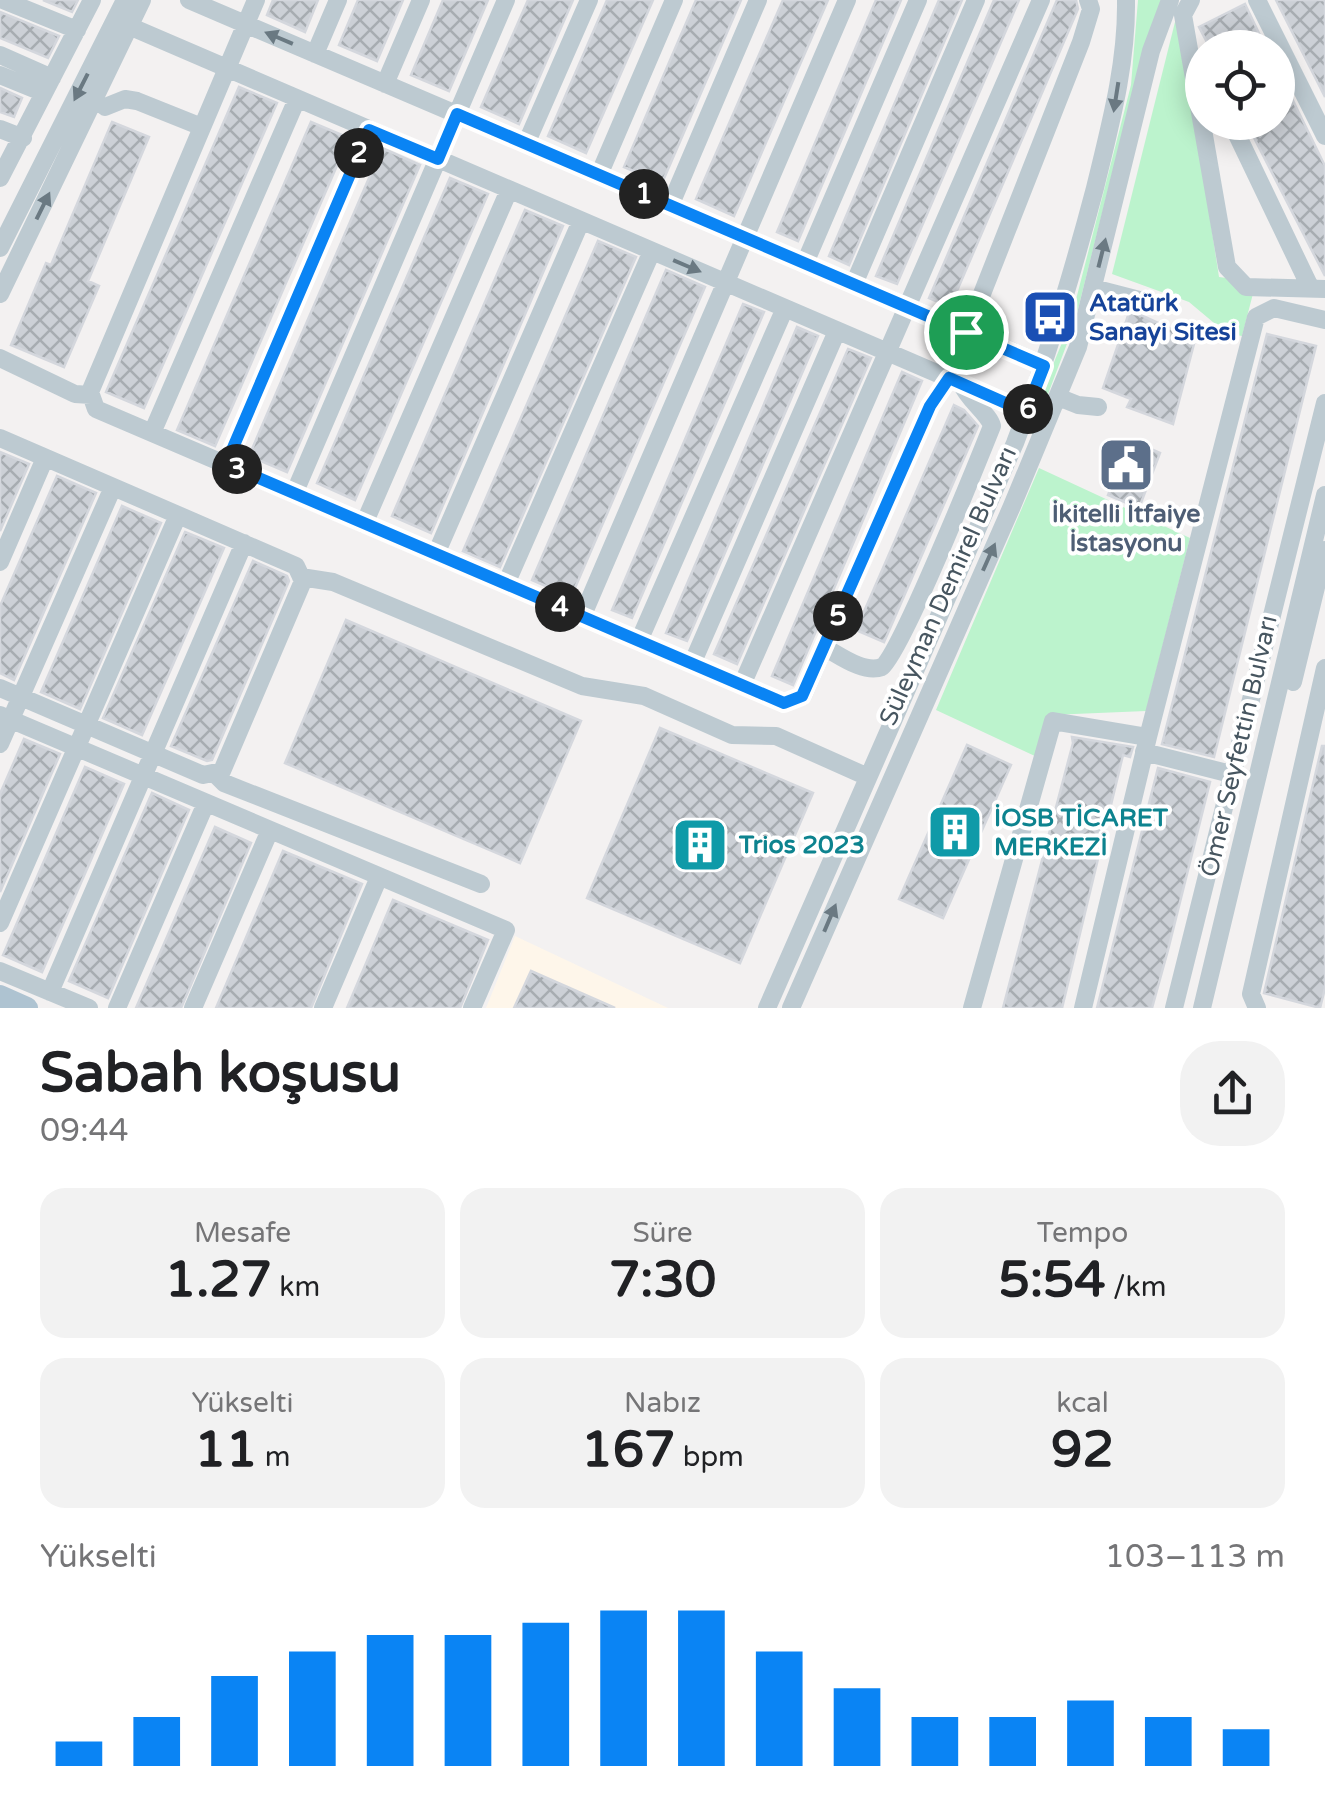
<!DOCTYPE html>
<html lang="tr">
<head>
<meta charset="utf-8">
<style>
  body { margin:0; font-family:"Varela Round",sans-serif; background:#f2f2f2; color:#202124; height:100vh; display:flex; flex-direction:column; font-size:38px; white-space:nowrap }
  * { box-sizing:border-box; margin:0 }
  p { font-size:32px; color:#757577 }
  .icon { flex:none; width:55px; height:55px; fill:none; stroke:currentColor; stroke-width:2; stroke-linecap:round; stroke-linejoin:round }
  .map { position:relative; height:1008px; overflow:hidden }
  .sheet { display:flex; flex-direction:column; background:#fff; flex:1 }
  .sheet>* { flex:none }
  .tools { position:absolute; left:1185px; top:30px; display:grid; gap:20px }
  .tools a { display:grid; place-items:center; width:110px; height:110px; border-radius:50%; background:#fff; box-shadow:0 5px 25px #0003; font-size:50px }
  .pin { position:absolute; display:grid; place-items:center; width:85px; height:85px; color:#fff; margin:-42px; border:5px solid #fff; border-radius:50%; box-shadow:0 2px 10px #0007 }
  .km { position:absolute; width:50px; height:50px; margin:-25px; border-radius:50%; background:#222; color:#fff; font-size:28px; line-height:50px; text-align:center }
  .round { display:grid; place-items:center; flex:none; width:105px; height:105px; border-radius:40px; background:#f2f2f2 }
  .overview { display:flex; align-items:center; justify-content:space-between; height:170px; padding:0 40px }
  h1 { font-size:55px; font-weight:700; line-height:75px }
  .figures { display:grid; grid-template-columns:repeat(3,1fr); gap:15px; height:170px; padding:10px 40px }
  .figures div { display:grid; align-content:center; border-radius:25px; background:#f2f2f2; text-align:center }
  .figures b { font-size:50px; font-weight:700 }
  .figures small { font-size:28px; font-weight:400 }
  .figures p { font-size:28px }
  .chart { height:280px; padding:20px 40px }
  .chart p { display:flex; justify-content:space-between }
  .chart svg { width:100%; height:180px; margin-top:10px; stroke:#0a84f4; stroke-width:6 }
  .map>svg:first-child { display:block }
</style>
</head>
<body>
<div class="map">
<svg width="1325" height="1008" viewBox="0 0 1325 1008">
  <defs>
    <pattern id="building-cross-hatch" width="8" height="8" patternUnits="userSpaceOnUse" patternTransform="scale(2.5)"><rect width="8" height="8" fill="#ccd0d6"/><path d="M0 0l8 8M0 8l8-8" fill="none" stroke="#a7acb1"/></pattern>
  </defs>
  <rect width="100%" height="100%" fill="#f3f1f1"/>
  <path fill="#fef6ea" d="M515 936 668 1008H486Z"/>
  <path fill="#bcf3cd" d="M1138 0H1161L1133 90 1074 325 1033 434 1026 431 1070 323 1131 85Z
    M1178 10 1219 277 1256 282 1242 336 1226 333 1189 302 1112 274Z
    M1039 468 1190 538 1146 711 1050 715 1037 757 936 710Z"/>
  <path fill="url(#building-cross-hatch)" stroke="#d4d7dd" stroke-width="2.5" d="M43 0H78L72 12Z
    M273 0H318L305 32 267 15Z
    M358 0H403L377 61 339 45Z
    M443 0H488L449 91 411 75Z
    M528 0H573L519 124 481 107Z
    M607 0H653L586 153 548 136Z
    M696 0H741L662 183 624 167Z
    M783 0H828L734 216 696 199Z
    M876 0H901L798 241 777 232Z
    M939 0H962L849 265 829 256Z
    M994 0H1019L897 284 876 276Z
    M1057 0H1076L1078 9 950 307 929 298Z
    M1276 0H1325V97Z
    M1245 4 1266 48H1210L1199 27Z
    M0 12 59 36 48 58 0 38Z
    M1278 70 1325 166V276L1246 122H1278Z
    M239 87 277 103 144 408 106 392Z
    M0 88 22 98 14 117 0 112Z
    M112 122 149 137 88 281 99 286 64 367 11 345 46 263 51 265Z
    M311 122 349 138 215 446 177 430Z
    M382 148 420 165 287 472 249 456Z
    M450 178 488 194 355 500 317 483Z
    M525 210 563 226 431 533 392 516Z
    M598 241 636 257 500 567 463 551Z
    M666 270 705 287 571 597 532 580Z
    M743 304 764 312 632 618 612 610Z
    M1130 310 1195 340 1173 424 1127 407 1131 399 1103 388Z
    M797 327 818 336 687 641 666 633Z
    M1267 334 1316 346 1214 757 1162 744Z
    M848 349 871 358 737 664 714 654Z
    M902 372 922 381 793 685 772 676Z
    M954 405 964 410 978 426 884 642 856 630Z
    M1130 440 1160 453 1139 508 1108 495Z
    M0 452 29 464 0 531Z
    M57 476 96 493 14 680 0 673V606Z
    M122 506 161 523 80 709 41 692Z
    M185 532 224 548 142 735 103 718Z
    M253 561 287 576 289 581 212 760 207 761 171 746Z
    M346 620 581 721 520 863 285 763Z
    M660 728 813 793 740 963 587 898Z
    M1072 737 1133 747 1130 757 1123 755 1062 1008H1003L1073 743Z
    M24 739 60 754 0 892V794Z
    M967 745 1011 765 943 918 899 899Z
    M1322 746H1325V988L1320 1008 1264 993Z
    M85 767 124 784 42 972 3 955Z
    M1158 768 1210 782 1168 950 1152 1008H1097Z
    M152 793 189 810 108 998 69 981Z
    M215 827 251 843 181 1008H136Z
    M283 851 362 884 311 1008H216Z
    M393 900 488 940 460 1008H347Z
    M531 971 615 1008H514Z"/>
  <g fill="none" stroke-linecap="round" stroke-linejoin="round">
    <path stroke="#bdcad1" stroke-width="18" d="M3 0 77 30
      M189 0 1044 365
      M256 0 90 392 96 409 784 703 803 696 930 406 949 378
      M1191 0 1183 15 1227 267 1246 287 1325 289
      M1257 0 1325 136
      M115 20 1027 412
      M315 54 338 0
      M0 55 52 78
      M0 75 44 93
      M385 84 421 0
      M105 107 125 99 137 101 202 127
      M1231 122 1310 287
      M0 129 23 138
      M526 144 589 0
      M599 175 674 0
      M0 178 92 0
      M670 206 758 0
      M0 248 125 0
      M805 263 918 0
      M854 284 976 0
      M1093 288 1151 303
      M0 294 142 0
      M967 332 1081 42 1091 9 1088 0
      M0 358 75 394 91 395
      M1058 397 1078 405 1098 407
      M152 433 297 99
      M0 438 296 566 303 581 222 771 203 775 0 688
      M226 464 369 130
      M294 494 506 0
      M364 524 509 190
      M436 554 581 221
      M0 562 45 458
      M301 577 333 582 582 686 644 696 732 735 776 736 868 777
      M506 584 652 251
      M582 617 847 0
      M639 641 785 308
      M824 647C839 655 864 674 882 667 897 662 980 456 992 426 989 414 968 400 961 383
      M692 664 837 331
      M1293 682 1325 550
      M742 685 1041 0
      M0 715 506 930 472 1008
      M0 744 113 487
      M1144 752 1231 774
      M214 773 224 783 481 884
      M0 923 178 515
      M0 971 89 1008
      M50 992 244 543
      M117 1008 206 803
      M193 1008 270 830
      M323 1008 379 877
      M767 1008 1015 443C1047 359 1072 275 1095 188 1110 126 1127 64 1126 0
      M791 1008 1012 506 1078 347 1151 51 1170 0
      M972 1008 1053 721 1148 737
      M1083 1008 1148 737 1256 317 1274 308 1325 320
      M1174 1008 1325 403
      M1202 1008 1325 495
      M1257 1008 1251 994 1325 668"/>
    <path stroke="#aec3d1" stroke-width="22" d="M0 996 27 1008"/>
  </g>
  <defs><path id="oneway-solid" d="M-6-.8H1V-3.2L6.5 0L1 3.2V.8H-6Z" transform="scale(2.5)"/></defs>
  <g fill="#6a7982">
    <use href="#oneway-solid" transform="translate(279 38) rotate(-157)"/>
    <use href="#oneway-solid" transform="translate(81 87) rotate(117)"/>
    <use href="#oneway-solid" transform="translate(1116 97) rotate(99)"/>
    <use href="#oneway-solid" transform="translate(43 206) rotate(-64)"/>
    <use href="#oneway-solid" transform="translate(1102 253) rotate(-76)"/>
    <use href="#oneway-solid" transform="translate(687 266) rotate(23)"/>
    <use href="#oneway-solid" transform="translate(989 557) rotate(-66)"/>
    <use href="#oneway-solid" transform="translate(830 918) rotate(-67)"/>
  </g>
  <g fill="none" stroke-linecap="round" stroke-linejoin="round">
    <g stroke="#fff" stroke-width="20">
      <path id="route" d="M457 114 1044 366 1026 412 949 378 930 406 802 696 784 703 226 464 369 130 438 159Z"/>
    </g>
    <use href="#route" stroke="#0a84f4" stroke-width="12"/>
  </g>
  <defs>
    <g id="bus-square" transform="scale(2.875)"><rect x="-9" y="-9" width="18" height="18" rx="4" fill="#1a4fb4" stroke="#fff"/><path d="M-5-6H5V4H4V6H2V4H-2V6H-4V4H-5ZM-3.5-4V0h7V-4ZM-3.5 1.2v1.5H-2V1.2ZM2 1.2v1.5H3.5V1.2Z" fill="#fff"/></g>
    <g id="civic-square" transform="scale(2.875)"><rect x="-9" y="-9" width="18" height="18" rx="4" fill="#5c6f8a" stroke="#fff"/><path d="M-.6-6.5H3V-4.5H.6V-3L4-1V1h2V6H-6V1h2V-1L-.6-3ZM-1.2 2.5V6h2.4V2.5Z" fill="#fff"/></g>
    <g id="building-square" transform="scale(2.875)"><rect x="-9" y="-9" width="18" height="18" rx="4" fill="#0f9aa8" stroke="#fff"/><path d="M-4-6H4V6H1V3H-1V6H-4ZM-2.5-4.3h1.7v1.8h-1.7ZM.8-4.3h1.7v1.8H.8ZM-2.5-1h1.7V.8h-1.7ZM.8-1h1.7V.8H.8Z" fill="#fff"/></g>
  </defs>
  <g fill-rule="evenodd">
    <use href="#bus-square" x="1050" y="317"/>
    <use href="#civic-square" x="1126" y="465"/>
    <use href="#building-square" x="955" y="832"/>
    <use href="#building-square" x="700" y="845"/>
  </g>
  <g text-anchor="middle" dominant-baseline="central" stroke-width="8" stroke-linejoin="round" paint-order="stroke">
    <g font-size="25" font-weight="bold" fill="#164399" stroke="#fff" text-anchor="start">
      <text x="1089" y="303">Atatürk<tspan x="1089" dy="29">Sanayi Sitesi</tspan></text>
    </g>
    <g font-size="25" font-weight="bold" fill="#4e5e75" stroke="#fff">
      <text x="1126" y="514">İkitelli İtfaiye<tspan x="1126" dy="29">İstasyonu</tspan></text>
    </g>
    <g font-size="25" fill="#475660" stroke="#fff">
      <text transform="translate(948 586) rotate(-66)">Süleyman Demirel Bulvarı</text>
      <text transform="translate(1239 746) rotate(-77)">Ömer Seyfettin Bulvarı</text>
    </g>
    <g font-size="25" font-weight="bold" fill="#0d838f" stroke="#fff" text-anchor="start">
      <text x="994" y="818">İOSB TİCARET<tspan x="994" dy="29">MERKEZİ</tspan></text>
      <text x="739" y="845">Trios 2023</text>
    </g>
  </g>
</svg>
<div class="tools">
<a><svg class="icon" aria-label="locate" viewBox="0 0 24 24"><circle cx="12" cy="12" r="6"/><path d="M12 2v4M12 18v4M2 12h4M18 12h4"/></svg></a>
</div>
<div class="pin" style="left:966px;top:332px;background:#1e9e55"><svg class="icon" aria-label="arrive" viewBox="0 0 24 24"><path d="M6 21V4h12l-3 4 3 4H6"/></svg></div>
<b class="km" style="left:644px;top:194px">1</b>
<b class="km" style="left:359px;top:153px">2</b>
<b class="km" style="left:237px;top:469px">3</b>
<b class="km" style="left:560px;top:607px">4</b>
<b class="km" style="left:838px;top:616px">5</b>
<b class="km" style="left:1028px;top:409px">6</b>
</div>
<section class="sheet">
<div class="overview"><div><h1>Sabah koşusu</h1><p>09:44</p></div><a class="round"><svg class="icon" aria-label="share" viewBox="0 0 24 24"><path d="M12 15V3M7 8l5-5 5 5M5 13v7h14v-7"/></svg></a></div>
<div class="figures">
<div><p>Mesafe</p><b>1.27<small> km</small></b></div>
<div><p>Süre</p><b>7:30</b></div>
<div><p>Tempo</p><b>5:54<small> /km</small></b></div>
</div>
<div class="figures">
<div><p>Yükselti</p><b>11<small> m</small></b></div>
<div><p>Nabız</p><b>167<small> bpm</small></b></div>
<div><p>kcal</p><b>92</b></div>
</div>
<div class="chart"><p><span>Yükselti</span>103–113 m</p>
<svg viewBox="0 0 160 44" preserveAspectRatio="none"><path d="M5 44V38M15 44V32M25 44V22M35 44V16M45 44V12M55 44V12M65 44V9M75 44V6M85 44V6M95 44V16M105 44V25M115 44V32M125 44V32M135 44V28M145 44V32M155 44V35"/></svg>
</div>
</section>
</body>
</html>
